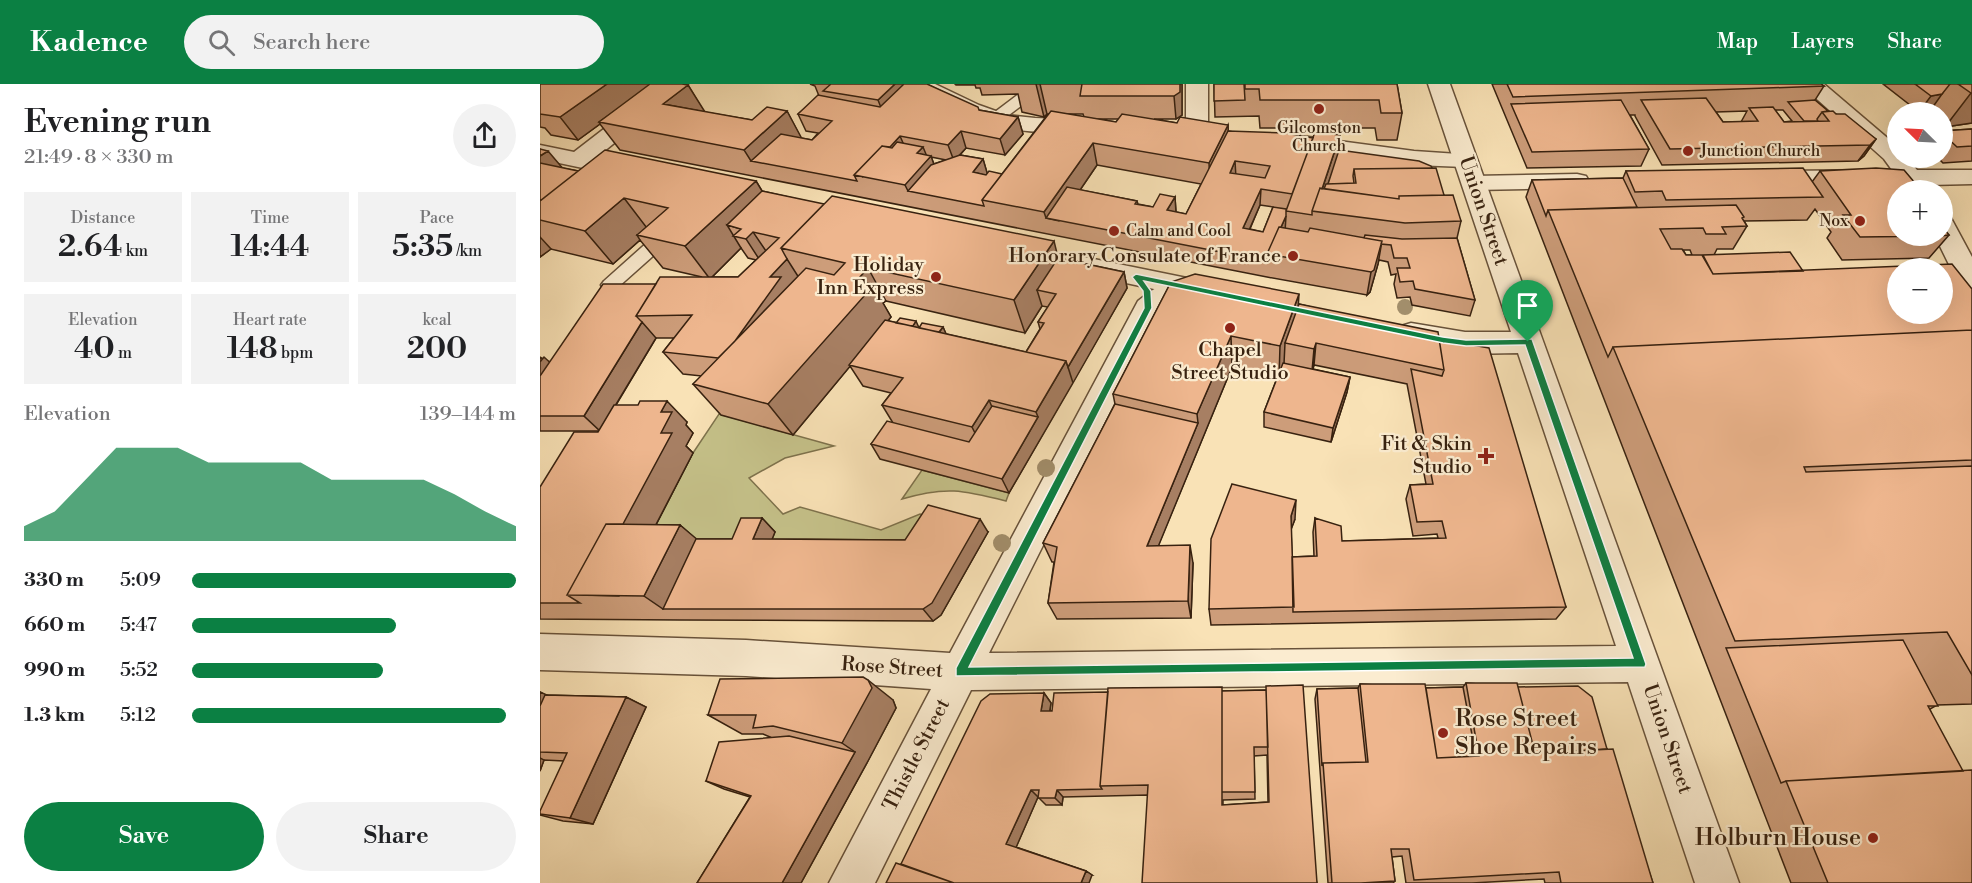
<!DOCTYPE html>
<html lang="en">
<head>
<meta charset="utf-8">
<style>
  body { margin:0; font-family:"Libre Bodoni",serif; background:#f2f2f2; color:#202124; height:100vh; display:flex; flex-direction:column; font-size:22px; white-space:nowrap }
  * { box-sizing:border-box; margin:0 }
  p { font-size:20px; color:#757577 }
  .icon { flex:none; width:33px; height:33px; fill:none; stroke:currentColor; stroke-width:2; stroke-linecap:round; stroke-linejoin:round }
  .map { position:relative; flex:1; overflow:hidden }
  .side { display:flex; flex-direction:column; background:#fff; width:540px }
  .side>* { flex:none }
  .needle { width:39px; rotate:294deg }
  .buttons { position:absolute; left:1347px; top:18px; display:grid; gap:12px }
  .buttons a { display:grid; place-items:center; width:66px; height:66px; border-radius:50%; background:#fff; box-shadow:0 6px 24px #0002; font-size:30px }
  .pin { position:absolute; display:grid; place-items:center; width:51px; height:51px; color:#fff; margin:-62px -26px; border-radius:50% 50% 50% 0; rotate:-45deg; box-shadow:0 0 6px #0007 }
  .pin .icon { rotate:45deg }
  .round { display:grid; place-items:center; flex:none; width:63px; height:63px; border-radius:32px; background:#f2f2f2 }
  .summary { display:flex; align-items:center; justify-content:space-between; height:102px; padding:0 24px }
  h1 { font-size:33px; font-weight:600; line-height:45px }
  .metrics { display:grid; grid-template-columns:repeat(3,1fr); gap:9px; height:102px; padding:6px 24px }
  .metrics div { display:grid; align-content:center; border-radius:0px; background:#f2f2f2; text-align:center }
  .metrics b { font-size:30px; font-weight:600 }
  .metrics small { font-size:16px; font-weight:400 }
  .metrics p { font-size:16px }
  .chart { height:168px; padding:12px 24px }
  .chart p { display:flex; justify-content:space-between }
  .chart svg { width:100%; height:108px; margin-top:6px; fill:#0b8043; opacity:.7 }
  .action { display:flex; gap:12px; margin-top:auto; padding:12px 24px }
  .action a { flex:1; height:69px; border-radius:36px; background:#0b8043; color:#fff; font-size:24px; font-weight:600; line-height:69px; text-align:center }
  .action a+a { background:#f2f2f2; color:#202124 }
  ul { padding:0 24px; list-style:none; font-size:20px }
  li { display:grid; grid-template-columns:96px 72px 1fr; align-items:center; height:45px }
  li i { height:15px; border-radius:8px; background:#0b8043 }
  header { display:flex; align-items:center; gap:36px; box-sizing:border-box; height:84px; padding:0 30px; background:#0b8043; color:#fff }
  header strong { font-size:28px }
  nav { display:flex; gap:33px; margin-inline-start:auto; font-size:21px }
  .search { width:420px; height:54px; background:#f2f2f2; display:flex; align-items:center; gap:15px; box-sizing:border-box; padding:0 21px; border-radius:33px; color:#757577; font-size:22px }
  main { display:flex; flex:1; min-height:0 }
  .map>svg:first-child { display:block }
</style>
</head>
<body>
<header>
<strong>Kadence</strong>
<div class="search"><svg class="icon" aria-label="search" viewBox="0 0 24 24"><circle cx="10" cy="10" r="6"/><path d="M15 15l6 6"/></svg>Search here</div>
<nav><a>Map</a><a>Layers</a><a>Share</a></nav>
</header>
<main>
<section class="side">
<div class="summary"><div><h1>Evening run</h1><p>21:49 · 8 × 330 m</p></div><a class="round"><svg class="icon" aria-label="share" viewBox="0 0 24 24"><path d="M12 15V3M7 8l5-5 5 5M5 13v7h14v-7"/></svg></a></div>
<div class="metrics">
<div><p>Distance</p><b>2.64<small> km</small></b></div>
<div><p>Time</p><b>14:44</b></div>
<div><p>Pace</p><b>5:35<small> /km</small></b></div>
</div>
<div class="metrics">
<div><p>Elevation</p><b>40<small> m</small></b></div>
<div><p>Heart rate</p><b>148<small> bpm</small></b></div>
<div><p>kcal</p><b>200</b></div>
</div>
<div class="chart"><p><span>Elevation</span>139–144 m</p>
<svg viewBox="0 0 160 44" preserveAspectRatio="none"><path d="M0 44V38L10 32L20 19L30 6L40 6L50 6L60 12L70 12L80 12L90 12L100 19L110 19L120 19L130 19L140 25L150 32L160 38V44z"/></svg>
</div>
<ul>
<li><b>330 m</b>5:09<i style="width:100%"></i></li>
<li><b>660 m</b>5:47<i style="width:63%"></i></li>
<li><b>990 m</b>5:52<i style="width:59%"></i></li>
<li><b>1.3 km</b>5:12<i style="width:97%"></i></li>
</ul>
<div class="action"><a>Save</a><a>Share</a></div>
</section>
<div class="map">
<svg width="1432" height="799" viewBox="0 0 1432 799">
  <rect width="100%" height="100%" fill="#f9e2b6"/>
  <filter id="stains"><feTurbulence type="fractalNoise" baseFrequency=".00333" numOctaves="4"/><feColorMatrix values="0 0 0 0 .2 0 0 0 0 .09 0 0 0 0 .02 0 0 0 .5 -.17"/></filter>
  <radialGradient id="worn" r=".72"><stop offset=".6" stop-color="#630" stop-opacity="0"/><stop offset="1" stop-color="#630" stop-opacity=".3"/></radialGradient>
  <path fill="#c5c189" stroke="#7e724c" stroke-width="1.5" d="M179 330 294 362 245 374 209 394 243 430 260 423 341 446 380 430 397 434 375 469 102 467 153 369Z
    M382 386 469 409 466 417C423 406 405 402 362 415Z"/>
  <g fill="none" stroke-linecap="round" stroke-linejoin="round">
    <g stroke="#68523a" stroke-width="3">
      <path id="service" d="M492 0H506V3L461 37H451L449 34 451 31Z
        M126 146 132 147 134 151 132 155 76 205H64L61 201 64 197 120 147Z"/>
    </g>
    <g stroke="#68523a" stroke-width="3">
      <path id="minor" d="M122 0H147L57 73 104 83 107 88 104 93 95 95 0 75V61L34 68Z
        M366 0H395L439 21 467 31 495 34 545 36 553 38 556 43 553 48 545 50C512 49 479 49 447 39 420 31 395 17 369 5Z
        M646 0H668V37L665 42 657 44 649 42 646 37Z
        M1260 0H1284L1358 63V74H1367L1377 86H1432V100L1389 101 1391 106H1368L1364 101H1226L1217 99 1214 94 1217 89 1226 87 1352 86 1344 75Z
        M754 51 874 67 933 71 937 76 933 81 925 83 874 81 746 63 742 58 746 53Z
        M1037 90 1046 92 1049 97 1046 102 1037 104 934 106 925 104 922 99 925 94 934 92Z
        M1402 132 1411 134 1432 173V209L1422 207 1395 152H1402Z
        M539 172 642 193 652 195 656 202 652 209 642 211 530 187 526 181 530 175Z"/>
    </g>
    <g stroke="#68523a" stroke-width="3">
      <path id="tertiary" d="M888 0H910L1199 799H1155L1088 598 431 606 335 799H289L391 605 206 592 0 586V550L206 556 410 569 598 217C626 194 643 191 678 201L682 208 678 215 668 218 640 214 619 230 449 569 1076 562 978 269 925 270 861 256 857 249 861 242 871 239 925 248H971Z"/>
    </g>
    <use href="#service" fill="#fbecd0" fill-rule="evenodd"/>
    <use href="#minor" fill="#fbecd0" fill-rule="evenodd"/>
    <use href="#tertiary" fill="#fbecd0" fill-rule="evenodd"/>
  </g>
  <g fill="#a28e6b">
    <circle cx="865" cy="223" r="8"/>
    <circle cx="506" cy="384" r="9"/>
    <circle cx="462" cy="459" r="9"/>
  </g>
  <path fill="#cd9d7a" stroke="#382210" stroke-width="1.5" fill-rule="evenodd" d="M0 0 148 1 164 28 212 36 247 27 261 54 272 56 278 49 266 47 258 30 279 12 275 2 270 0H387L439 26 478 33 483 50 465 71 426 64 420 71 443 75 447 89 462 90 508 30H507L504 33 482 28 478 10 442 11 440 4H436L435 1H416L415 0H642V31L636 35H614L637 39 688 41V47L799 66 904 111 921 137 917 154 935 216 930 232 872 221 870 213 857 214 854 200 856 190 851 191 848 178 839 176 830 208 827 211 727 193 80 66 60 40 38 56 11 51 5 44 0 43ZM527 30H543L544 33ZM557 35H579L576 38ZM391 73 406 76 394 80ZM557 81 661 100 646 130 636 128 635 113 613 123 598 120 597 117 540 106ZM720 121 733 123 723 148 710 145Z
    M674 0H857L862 29 857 56H837L835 44H720L719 32 675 33Z
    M952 0H1281L1284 2 1275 16 1288 27 1296 30 1336 55 1324 72 1318 77 1122 81 1095 32V31H1090L1109 65 1101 82 987 84ZM1235 26H1243L1252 37 1244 38ZM1207 27 1201 38H1183L1176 28Z
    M1343 0H1432V39L1405 43 1402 41V28H1389L1390 27 1379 28Z
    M1432 45V77L1403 79 1398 74H1402V47Z
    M0 65 22 84 38 87 216 97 222 107 518 174 584 188 587 204 469 409 340 375 331 360 353 339 342 321 351 309 323 302 310 282 253 351 181 331 153 300 162 292 143 290 123 268 134 254H116L76 321 147 338 146 341 153 349 146 362 153 369 116 441H140L156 455H192L222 434 235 448 232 455 365 456 448 448 401 531 393 537 140 536 0 535V403L59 347H0V273L9 278 116 200 162 193 123 184 100 156 73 180 11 165 0 173ZM201 164 208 174 216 176 198 193H172ZM346 217 485 249 502 222 508 223 498 238 500 245 486 268 406 250 403 243H379L348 237 351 233 343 219Z
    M1086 87 1272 98 1280 87 1358 106 1409 151 1389 174 1302 176 1287 154 1291 148 1275 125 1267 136 1204 137 1207 142 1193 165H1177L1174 171 1263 187 1432 205V620L1397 621 1390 625 1432 799H1251L986 113 992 96 1083 94ZM1143 166H1150L1152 171H1146Z
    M631 198 759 220 899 255 1026 523 1016 535 671 541 669 525 755 435 751 445 752 473 774 472 773 448 775 434 802 457 898 454 897 450 873 452 866 415 870 401 886 400 867 300 774 281 773 285 810 293 807 308 791 358 724 343V328L737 294 692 283 618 462 653 479 651 534 517 535 508 519 514 478H512L503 459 575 320 573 310Z
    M926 599 978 603 1067 665 1113 799H1005L1004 795 932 799H866L862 772 852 773 855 797 853 799H788L775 615 777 605 818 604 820 600 886 604 923 603Z
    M726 606 777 799 608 711 523 713 522 721H506L498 713 476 763 546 787 552 791 361 780 504 609 511 619 510 627 682 607ZM727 671 728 718 683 721V716L715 715 714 672Z
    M0 608 5 611 86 613 106 623 53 740 23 737 0 731 24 677 4 676 0 687Z
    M353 616 356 624 328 677 261 799H157L210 713 184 705 166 697 230 653 223 650H202L168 631Z"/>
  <path fill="#a77f63" stroke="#382210" stroke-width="1.5" d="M67 0H113L59 38 60 40 38 56 20 33Z
    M355 0H374L347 39 338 16Z
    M496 0H500L507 30 504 33Z
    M640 0H642V31L636 35 634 12Z
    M148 1 165 28 123 20Z
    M1431 9H1432V39L1405 43Z
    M1402 10 1390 27 1379 28 1391 12Z
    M247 27 262 55 211 77 204 66Z
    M478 33 483 50 465 71 460 55Z
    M688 41 689 63 670 102 669 79Z
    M421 47 426 64 414 77 408 61Z
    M800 51 798 74 785 108 775 127Z
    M360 52 367 68 322 93Z
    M1336 55 1324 72 1318 77 1330 61Z
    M553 59 557 81 519 137 506 134 504 128Z
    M383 63 388 75 391 72 399 95 368 107 365 101 377 69Z
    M8 67 31 94 0 87V72Z
    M443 75 448 92 433 88Z
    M695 77 696 94 690 89Z
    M216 97 236 130 213 148 228 170 221 178 206 155 201 145 187 141 201 164 170 195 145 162Z
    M721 105 720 121 703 160V144Z
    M635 113 636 129 627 126Z
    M84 114 110 148 97 151 100 156 73 180 45 147Z
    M746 132 745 148 729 171Z
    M0 153 11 165 0 173Z
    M514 157 522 190 497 206 502 222 485 249 474 216Z
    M842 157 838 180 830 208 827 211 831 188Z
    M247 175 261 197 183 275 230 193Z
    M328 184 346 217 343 219 351 233 253 351 228 320 317 196Z
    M584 188 587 204 533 299 528 283Z
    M759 210 757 242 745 259 744 280 739 294 740 262Z
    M376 237 380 246 369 247Z
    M102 238 116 254 60 347 44 332Z
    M403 243 407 252 396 253Z
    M691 252 692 283 611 480 607 462 658 339 657 330Z
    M776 259 774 281 772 287 774 265Z
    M4 273 27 294 0 332V278Z
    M526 277 533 299 469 409 462 395 498 333 496 328Z
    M810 293 807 308 791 358 793 344Z
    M449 316 458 337 442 363 432 343Z
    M127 317 147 338 146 341 153 349 146 362 153 369 79 512 44 511 121 349V328Z
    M756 416 755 435 749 451 751 432Z
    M222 434 235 448 227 468 213 455Z
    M440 435 448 448 401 531 393 537 383 525Z
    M140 441 172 468 123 525 104 512Z
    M650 461 653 479 651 534 648 517Z
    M328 596 353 616 356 624 328 677 261 799H242L315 668 302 659Z
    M0 608 27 620 0 668Z
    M504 609 511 619 508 637 501 627Z
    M86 613 106 623 53 740 30 734Z
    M0 674 4 676 0 687Z
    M491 706 498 713 475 766 466 760Z
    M517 706 523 713 522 721 515 714Z
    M546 787 552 791 549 799H541Z"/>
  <path fill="#eeb68e" stroke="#382210" stroke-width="1.5" fill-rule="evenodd" d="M0 0H67L20 33 0 30Z
    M110 0H142L148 1 123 20 212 36 227 23 247 27 204 66 59 38Z
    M291 0H355L338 16 283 7Z
    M364 0H387L438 23 439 26 478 33 460 55 421 47 408 61 360 52 350 63 342 62 314 91 317 97 211 77 241 50 272 56 292 37 258 30 278 11 340 23Z
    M542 0H640V8L634 12H540Z
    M674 0H704L705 16 674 17Z
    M705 0H857L862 29H841L839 16H720L719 5H705Z
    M967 0H1281L1284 2 973 13Z
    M1375 0H1410L1402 10 1391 12Z
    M1418 0H1432V9H1431Z
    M1166 14 1183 38 1218 37 1209 24 1233 23 1244 38 1289 37 1282 28 1293 27 1296 30H1305L1336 55 1330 61 1130 65 1101 16Z
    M1081 16 1109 65 992 68 971 20Z
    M1275 16 1288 27 1282 28 1277 35 1278 37H1264L1248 18Z
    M511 27 576 38 582 30 637 39 640 33 688 41 669 79 553 59 504 128 442 116Z
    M1432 45V62L1417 63 1402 49V47Z
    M688 47 745 49 773 54 752 110 721 105 703 144 723 148 733 123 746 125V132L741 143H739L727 170V177L506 134 527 103 597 117 595 120 613 123 620 110 635 113 627 126 646 130ZM695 77 730 82 725 94 690 89Z
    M775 48 800 51 782 105 780 104 772 127V131L746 127Z
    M357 58 383 63 377 69 391 72 365 101 314 91 342 62 352 64Z
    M0 65 8 67 0 72Z
    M65 66 216 97 145 162 97 151 128 124 84 114 45 147 0 136V117Z
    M799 66 879 77 891 82 892 84 814 85 813 92 814 99 788 100Z
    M420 71 443 75 433 88 446 91 449 87 462 90 442 116 444 122 368 107 391 81Z
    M0 79 38 87 0 117Z
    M896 84 904 111 859 112V115L784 105 786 100 816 99 814 85Z
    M1263 84 1283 113 1126 116 1122 107 1095 108 1086 87Z
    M1336 84 1364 86 1381 106H1358V152H1402L1320 153 1303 131H1311L1280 87Z
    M1083 94 1097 123 1008 126 1006 132 992 96Z
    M780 104 859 115V112L913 111 921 137 865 139 772 127Z
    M222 107 284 120 241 164 247 175 230 193H241L195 257 178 274 123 268 152 231 96 232 120 193H198L239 154 213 148 206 155 193 152 201 145 187 141Z
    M292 112 514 157 474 216 328 184 317 196 334 201 228 320 153 300 266 184 294 191 305 179 241 164Z
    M1196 121 1204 133 1202 134 1207 142 1182 143 1186 150H1166L1163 144 1120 145 1131 165H1142L1146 171H1162L1173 190 1412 180 1432 205V246L1073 263 1068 273 1008 126ZM1358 184H1402V230H1358Z
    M1402 142 1409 151 1402 152Z
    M739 143 768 148 770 144 842 157 834 186 831 188 727 170Z
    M825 151 862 155 917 154 935 216 875 205 873 197 860 198 857 184H870L867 174H854L851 161 841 160 842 157 824 154Z
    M1250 168 1263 187 1173 190 1163 171Z
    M518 174 584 188 528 283 526 277 486 268 504 239 498 238 516 210 497 206Z
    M655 190 759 210 740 262 691 252 657 330 573 310 631 198Z
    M63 200H116L96 232 102 238 44 332H0V292Z
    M759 220 898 248 904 286 776 259 774 265 745 259Z
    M360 234 376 237 373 242 356 239Z
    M345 236 526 277 496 328 449 316 432 343 342 321 363 294 309 281Z
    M382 239 403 243 399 248 379 244Z
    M1432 246V376L1264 383 1266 388 1432 382V591L1407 548 1195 557 1073 263Z
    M899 255 949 264 1026 523 753 528 752 473 777 472 775 434 801 442 802 457 906 454 902 437 877 438 870 401 893 400 871 285 902 292 904 286Z
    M743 279 810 293 793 344 724 328Z
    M100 317H127L121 328H132L121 349H132L83 440H66L27 511 40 519H0V403L34 348H58L74 321H98Z
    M575 320 658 339 607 462 650 461 648 517 508 519 517 463 503 459Z
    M452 322 498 333 462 395 331 360 347 337 429 358Z
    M692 400 756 416 751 432 754 523 669 525 671 455Z
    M388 421 440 435 392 519 383 525H123L156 455H192L201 434H222L213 455 365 456Z
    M66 440 140 441 104 512 27 511Z
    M1363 556 1398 622H1388L1423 687 1246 697 1241 699 1186 564Z
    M323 593 328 596 332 604 302 659 233 642 213 644 216 631H168L180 595Z
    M926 599H977L995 669 1073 665 1113 799H1021L1019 788 874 796 869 765H851L855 797 821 799H792L783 679 828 678 820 600H885L897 674 939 672Z
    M763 601 777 799H602L608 701 560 702 568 604 682 603V721L729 718 726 602Z
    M1038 602 1052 613 1067 665 995 669 978 603Z
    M923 603 936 672 897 674 886 604Z
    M818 604 826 678 783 679 782 682 777 605Z
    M726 606 728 663H714L715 708H682V607Z
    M568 608 560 702 562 705 517 706 515 714H498L499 706H491L466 760 546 787 541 799H414L361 780 441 617 450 610 504 609 501 627H512L514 609Z
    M5 611 86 613 30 734 0 730V727L27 669 0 668V622Z
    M249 652 315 668 242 799H157L211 712 166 697 179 658Z
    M1432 686V799H1288L1246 697Z
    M356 779 414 799H346Z"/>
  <path fill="#0b8043" stroke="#fff" stroke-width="1.5" fill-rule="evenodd" d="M596 190 903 253 926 256 992 255 1106 580 1105 583 416 592V584L604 224 603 207 592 193ZM604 197 903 259 926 262 985 261 1093 574 429 583 612 224 611 207Z"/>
  <g fill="#8f2418" stroke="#fbecd0" stroke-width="2">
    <circle cx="779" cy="25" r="6"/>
    <circle cx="1148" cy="67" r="6"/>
    <circle cx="1320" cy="137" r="6"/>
    <circle cx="574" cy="147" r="6"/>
    <circle cx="753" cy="172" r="6"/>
    <circle cx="396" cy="193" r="6"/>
    <circle cx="690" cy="244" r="6"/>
    <path d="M943 363h6v6h6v6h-6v6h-6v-6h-6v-6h6z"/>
    <circle cx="903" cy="649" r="6"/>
    <circle cx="1333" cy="754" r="6"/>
  </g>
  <g text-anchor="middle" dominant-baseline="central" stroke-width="4.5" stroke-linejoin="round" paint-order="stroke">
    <g font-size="16" fill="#382210" stroke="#fbecd0" text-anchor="start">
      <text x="779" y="44" text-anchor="middle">Gilcomston<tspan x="779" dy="18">Church</tspan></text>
      <text x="1160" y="67">Junction Church</text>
      <text x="1308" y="137" text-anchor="end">Nox</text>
      <text x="586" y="147">Calm and Cool</text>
    </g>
    <g font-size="20" fill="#382210" stroke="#fbecd0">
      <text transform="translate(943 127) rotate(71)">Union Street</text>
      <text transform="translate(352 584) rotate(4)">Rose Street</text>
      <text transform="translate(1127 655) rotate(71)">Union Street</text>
      <text transform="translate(377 671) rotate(-63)">Thistle Street</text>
    </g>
    <g font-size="20" fill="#382210" stroke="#fbecd0" text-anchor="end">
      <text x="741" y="172">Honorary Consulate of France</text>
      <text x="384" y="181">Holiday<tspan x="384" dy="23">Inn Express</tspan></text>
      <text x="690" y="266" text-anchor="middle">Chapel<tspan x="690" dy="23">Street Studio</tspan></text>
      <text x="932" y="360">Fit &amp; Skin<tspan x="932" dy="23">Studio</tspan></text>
    </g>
    <g font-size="24" fill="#382210" stroke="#fbecd0" text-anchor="start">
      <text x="915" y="635">Rose Street<tspan x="915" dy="28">Shoe Repairs</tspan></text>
      <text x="1321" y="754" text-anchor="end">Holburn House</text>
    </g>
  </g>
  <rect width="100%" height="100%" filter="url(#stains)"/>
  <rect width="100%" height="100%" fill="url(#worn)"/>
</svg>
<div class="buttons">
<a><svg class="needle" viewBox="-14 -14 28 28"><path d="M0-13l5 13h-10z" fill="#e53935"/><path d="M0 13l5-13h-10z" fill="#757577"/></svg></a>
<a>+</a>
<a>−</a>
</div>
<div class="pin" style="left:988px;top:258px;background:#1e9e55"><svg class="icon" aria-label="arrive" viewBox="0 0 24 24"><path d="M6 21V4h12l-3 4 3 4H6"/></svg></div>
</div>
</main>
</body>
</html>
